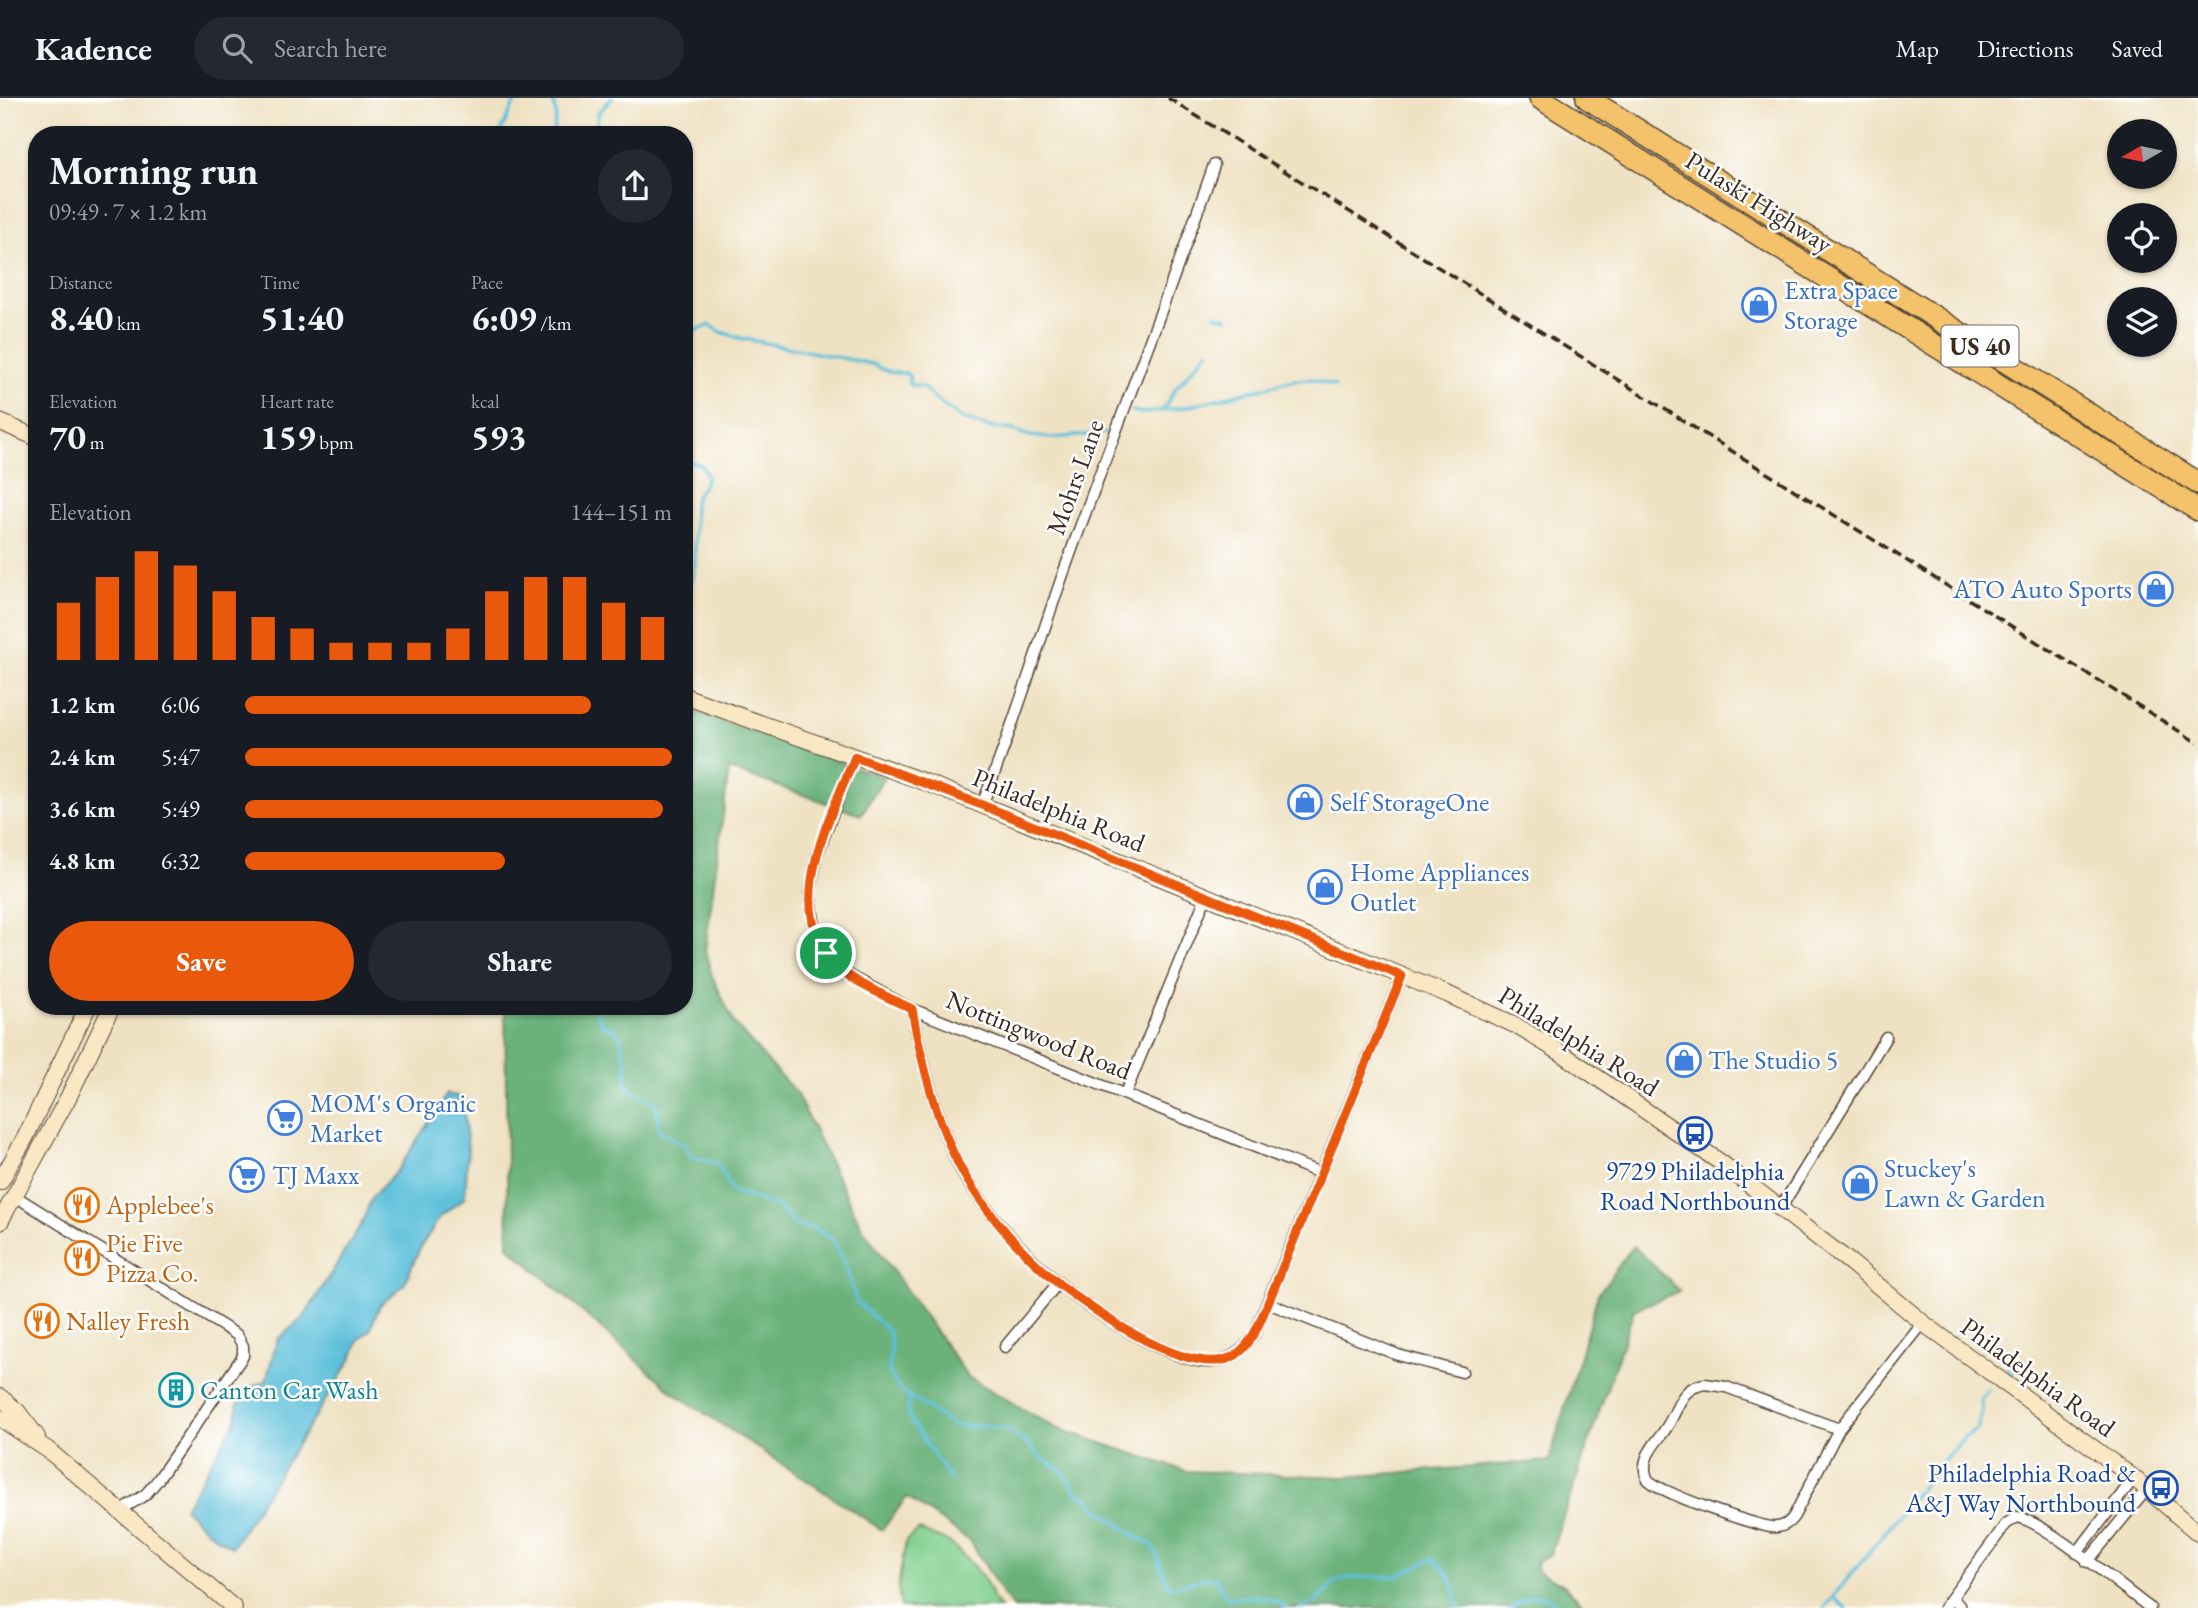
<!DOCTYPE html>
<html lang="en">
<head>
<meta charset="utf-8">
<style>
  body { margin:0; font-family:"EB Garamond",serif; background:#242831; color:#f1f3f6; height:100vh; display:flex; flex-direction:column; font-size:26px; white-space:nowrap }
  * { box-sizing:border-box; margin:0 }
  p { font-size:23px; color:#9ea1a6 }
  .icon { flex:none; width:38px; height:38px; fill:none; stroke:currentColor; stroke-width:2; stroke-linecap:round; stroke-linejoin:round }
  .map { position:relative; flex:1; overflow:hidden }
  .side { position:absolute; left:28px; top:28px; width:665px; height:889px; display:flex; flex-direction:column; background:#171b24; border-radius:28px; box-shadow:0 2px 5px #0004 }
  .side>* { flex:none }
  .needle { width:46px; rotate:261deg }
  .controls { position:absolute; left:2107px; top:21px; display:grid; gap:14px }
  .controls a { display:grid; place-items:center; width:70px; height:70px; border-radius:50%; background:#171b24; box-shadow:0 2px 5px #0004; font-size:35px }
  .pin { position:absolute; display:grid; place-items:center; width:60px; height:60px; color:#fff; margin:-30px; border:4px solid #fff; border-radius:50%; box-shadow:0 2px 7px #0007 }
  .round { display:grid; place-items:center; flex:none; width:74px; height:74px; border-radius:37px; background:#242831 }
  .summary { display:flex; align-items:center; justify-content:space-between; height:119px; padding:0 21px }
  h1 { font-size:38px; font-weight:700; line-height:52px }
  .stats { display:grid; grid-template-columns:repeat(3,1fr); gap:10px; height:119px; padding:7px 21px }
  .stats div { display:grid; align-content:center }
  .stats b { font-size:35px; font-weight:700 }
  .stats small { font-size:19px; font-weight:400 }
  .stats p { font-size:19px }
  .chart { height:196px; padding:14px 21px }
  .chart p { display:flex; justify-content:space-between }
  .chart svg { width:100%; height:126px; margin-top:7px; stroke:#ea580c; stroke-width:6 }
  .action { display:flex; gap:14px; margin-top:auto; padding:14px 21px }
  .action a { flex:1; height:80px; border-radius:42px; background:#ea580c; color:#fff; font-size:28px; font-weight:700; line-height:80px; text-align:center }
  .action a+a { background:#242831; color:#f1f3f6 }
  ul { padding:0 21px; list-style:none; font-size:23px }
  li { display:grid; grid-template-columns:112px 84px 1fr; align-items:center; height:52px }
  li i { height:18px; border-radius:9px; background:#ea580c }
  header { display:flex; align-items:center; gap:42px; box-sizing:border-box; height:98px; padding:0 35px; background:#171b24; border-bottom:2px solid #363941 }
  header strong { font-size:33px }
  nav { display:flex; gap:38px; margin-inline-start:auto; font-size:24px }
  .search { width:490px; height:63px; background:#242831; display:flex; align-items:center; gap:18px; box-sizing:border-box; padding:0 24px; border-radius:38px; color:#9ea1a6; font-size:26px }
  .map>svg:first-child { display:block }
</style>
</head>
<body>
<header>
<strong>Kadence</strong>
<div class="search"><svg class="icon" aria-label="search" viewBox="0 0 24 24"><circle cx="10" cy="10" r="6"/><path d="M15 15l6 6"/></svg>Search here</div>
<nav><a>Map</a><a>Directions</a><a>Saved</a></nav>
</header>
<div class="map">
<svg width="2198" height="1510" viewBox="0 0 2198 1510">
  <rect width="100%" height="100%" fill="#fff"/>
  <filter id="ink" filterUnits="userSpaceOnUse"><feTurbulence type="fractalNoise" baseFrequency=".0143" numOctaves="2"/><feDisplacementMap in="SourceGraphic" scale="14" xChannelSelector="R" yChannelSelector="G"/><feConvolveMatrix kernelMatrix="1 2 1 2 8 2 1 2 1" color-interpolation-filters="sRGB"/></filter>
  <filter id="wash" filterUnits="userSpaceOnUse"><feTurbulence type="fractalNoise" baseFrequency=".00686" numOctaves="4" result="noise"/><feDisplacementMap in="SourceGraphic" scale="28" xChannelSelector="R" yChannelSelector="G"/><feGaussianBlur stdDeviation="1.57" result="paint"/><feColorMatrix in="noise" values="0 0 0 0 0 0 0 0 0 0 0 0 0 0 0 0 0 1.4 0 .05"/><feComposite in="paint" operator="in"/></filter>
  <g filter="url(#wash)">
    <rect width="100%" height="100%" fill="#efe2c3"/>
    <path fill="#83d08f" stroke="#5f7d56" stroke-width="2" d="M919 1432 949 1444 969 1463 986 1484 994 1502 1000 1510H901L898 1489 906 1442Z"/>
    <path fill="#6ab27a" stroke="#526e4c" stroke-width="2" d="M684 610 884 679 861 717 729 671 705 852 712 878 735 927 796 995 861 1128 968 1279 1056 1330 1186 1373 1345 1379 1549 1363 1598 1196 1633 1148 1680 1193 1634 1212 1550 1457 1535 1465 1539 1474 1564 1487 1587 1510H1014L1002 1495 970 1443 907 1399 882 1432 674 1295 508 1148 505 908H684Z"/>
    <path fill="#5cbfda" stroke="#4c747c" stroke-width="2" d="M447 996 462 999 468 1051 465 1099 440 1119 419 1152 404 1187 380 1207 370 1232 359 1242 352 1260 232 1449 206 1432 184 1410 236 1323 238 1305 251 1289 266 1283 277 1242 304 1219 361 1127 372 1099 397 1073Z"/>
    <g fill="none" stroke-linecap="round" stroke-linejoin="round">
      <path stroke="#5cbfda" stroke-width="3.5" d="M499 37 517 0
        M553 37 556 18 553 0
        M596 37 598 15 612 0
        M1216 217 1227 220
        M684 231 694 233 710 227 721 234 740 240 872 266C885 273 892 276 906 275L909 278V286L923 289 935 301 961 320 987 329 1013 332 1030 338 1054 340 1106 335
        M1132 313 1144 315 1186 309 1295 282 1312 281 1335 288
        M1162 313 1176 290 1209 252
        M684 361 701 367C716 386 695 389 694 406 692 438 703 468 684 498
        M595 908 601 926 614 931 619 937 627 966 626 986 631 993 655 1005 659 1020 657 1028 659 1033 684 1046 692 1059C728 1066 716 1066 733 1094L779 1109 796 1127 816 1131 833 1142 844 1163 856 1203 888 1233 891 1244 889 1273 899 1291 954 1328H987L1010 1332 1030 1348 1040 1360 1061 1372 1078 1396 1089 1400 1096 1409 1135 1438 1153 1447 1168 1487 1172 1489 1210 1479 1216 1481 1227 1500C1248 1499 1270 1495 1286 1510
        M2007 1271 2013 1275
        M909 1300 908 1314 911 1323 950 1381
        M1834 1500 1846 1510
        M1301 1510 1317 1503 1336 1483 1349 1480 1398 1478 1431 1461C1451 1469 1455 1491 1459 1510
        M1511 1510C1526 1498 1546 1490 1557 1510
        M1824 1510 1936 1371 1964 1340 1977 1332 1982 1312 1981 1300 1988 1292"/>
    </g>
  </g>
  <g filter="url(#ink)">
    <g fill="none" stroke-linecap="round" stroke-linejoin="round">
      <g stroke="#564637" stroke-width="13">
        <path id="street" d="M854 659 817 757 810 795 815 831 819 842 826 855 843 874 912 911 1320 1075
          M982 707C1016 623 1041 536 1072 451 1119 323 1169 196 1214 67
          M912 911C921 962 941 1041 968 1084 992 1121 1023 1154 1056 1183 1087 1210 1170 1265 1211 1264 1230 1263 1244 1252 1254 1237L1402 878
          M1125 996 1206 799
          M15 1098 237 1237 243 1248V1258L157 1383 145 1397 119 1413
          M1780 1111 1886 939
          M1268 1205 1398 1257 1462 1274
          M1005 1249 1058 1185
          M1705 1286 1726 1289 1839 1331 1794 1418C1788 1427 1781 1430 1771 1429 1753 1427 1653 1393 1647 1380 1638 1359 1659 1343 1668 1327 1680 1308 1680 1290 1705 1286Z
          M1839 1331 1923 1225
          M2077 1455 2134 1380
          M2087 1464 2147 1391
          M1952 1499 1961 1510
          M1944 1510 2006 1426 2017 1419C2042 1422 2124 1491 2150 1510"/>
      </g>
      <g stroke="#564637" stroke-width="18">
        <path id="secondary" d="M0 324 37 340
          M684 598 925 684 1447 896 1515 927 1563 956 1720 1064 1851 1165 1923 1225 2134 1380 2198 1435
          M0 1084 25 1040 88 908
          M0 1124 69 998 112 908
          M0 1299 17 1313 37 1339
          M0 1320 48 1352 234 1510"/>
      </g>
      <g stroke="#564637" stroke-width="24">
        <path id="highway" d="M1540 0 2198 412
          M1587 0 2198 385"/>
      </g>
      <use href="#street" stroke="#fff" stroke-width="10"/>
      <use href="#secondary" stroke="#fae7c3" stroke-width="16"/>
      <use href="#highway" stroke="#f3c26a" stroke-width="21"/>
      <path stroke="#3b2a1e" stroke-width="3.5" stroke-dasharray="10 5" stroke-linecap="butt" d="M1168 0 2198 645"/>
    </g>
  </g>
  <g fill="none" stroke-linecap="round" stroke-linejoin="round" filter="url(#ink)">
    <g stroke="#fff" stroke-width="14">
      <path id="route" d="M855 659 982 707 1402 878 1268 1205C1259 1225 1252 1250 1230 1260 1185 1278 1094 1213 1059 1186 1025 1158 991 1121 968 1083 940 1038 921 964 912 911 892 901 858 887 842 873 777 815 829 723 855 659Z"/>
    </g>
    <use href="#route" stroke="#ea580c" stroke-width="9"/>
  </g>
  <defs>
    <g id="shop-ring" transform="scale(1.75)"><circle r="9.5" fill="#fff" stroke="#3f7fe0" stroke-width="1.5"/><path d="M-5-2.5h2.3a2.7 3.5 0 0 1 5.4 0H5L5.5 6h-11ZM-1.5-2.5h3a1.5 2.3 0 0 0-3 0Z" fill="#3f7fe0"/></g>
    <g id="supermarket-ring" transform="scale(1.75)"><circle r="9.5" fill="#fff" stroke="#3f7fe0" stroke-width="1.5"/><path d="M-6-5.5h2.5l.6 2H6L4.5 2H-2.5L-4.4-4H-6ZM-1.5 3.2a1.3 1.3 0 1 0 .1 0ZM3 3.2a1.3 1.3 0 1 0 .1 0Z" fill="#3f7fe0"/></g>
    <g id="bus-ring" transform="scale(1.75)"><circle r="9.5" fill="#fff" stroke="#1a4fb4" stroke-width="1.5"/><path d="M-5-6H5V4H4V6H2V4H-2V6H-4V4H-5ZM-3.5-4V0h7V-4ZM-3.5 1.2v1.5H-2V1.2ZM2 1.2v1.5H3.5V1.2Z" fill="#1a4fb4"/></g>
    <g id="restaurant-ring" transform="scale(1.75)"><circle r="9.5" fill="#fff" stroke="#e8710a" stroke-width="1.5"/><path d="M-5-6h1v4h1v-4h1v4h1v-4h1v5L-1.5 .5V6h-2V.5L-5-1ZM5-6V6H3V1.5H1.5Q1.5-4 5-6Z" fill="#e8710a"/></g>
    <g id="building-ring" transform="scale(1.75)"><circle r="9.5" fill="#fff" stroke="#0f9aa8" stroke-width="1.5"/><path d="M-4-6H4V6H1V3H-1V6H-4ZM-2.5-4.3h1.7v1.8h-1.7ZM.8-4.3h1.7v1.8H.8ZM-2.5-1h1.7V.8h-1.7ZM.8-1h1.7V.8H.8Z" fill="#0f9aa8"/></g>
  </defs>
  <g fill-rule="evenodd">
    <use href="#shop-ring" x="1759" y="207"/>
    <use href="#shop-ring" x="2156" y="491"/>
    <use href="#shop-ring" x="1305" y="704"/>
    <use href="#shop-ring" x="1325" y="789"/>
    <use href="#shop-ring" x="1684" y="962"/>
    <use href="#supermarket-ring" x="285" y="1020"/>
    <use href="#bus-ring" x="1695" y="1036"/>
    <use href="#supermarket-ring" x="247" y="1077"/>
    <use href="#shop-ring" x="1860" y="1085"/>
    <use href="#restaurant-ring" x="82" y="1107"/>
    <use href="#restaurant-ring" x="82" y="1160"/>
    <use href="#restaurant-ring" x="42" y="1223"/>
    <use href="#building-ring" x="176" y="1292"/>
    <use href="#bus-ring" x="2161" y="1390"/>
  </g>
  <g text-anchor="middle" dominant-baseline="central" stroke-width="5" stroke-linejoin="round" paint-order="stroke">
    <rect fill="#fff" stroke="#766a62" stroke-width="2" x="1941.5" y="227.5" width="77" height="41" rx="5"/>
    <g font-size="24" font-weight="bold" fill="#3b2a1e">
      <text x="1980" y="248">US 40</text>
    </g>
    <g font-size="26" fill="#3b2a1e" stroke="#fff">
      <text transform="translate(1759 104) rotate(32)">Pulaski Highway</text>
      <text transform="translate(1075 379) rotate(-70)">Mohrs Lane</text>
      <text transform="translate(1059 712) rotate(22)">Philadelphia Road</text>
      <text transform="translate(1039 937) rotate(22)">Nottingwood Road</text>
      <text transform="translate(1579 943) rotate(32)">Philadelphia Road</text>
      <text transform="translate(2038 1279) rotate(36)">Philadelphia Road</text>
    </g>
    <g font-size="26" fill="#366cbe" stroke="#fff" text-anchor="start">
      <text x="1784" y="192">Extra Space<tspan x="1784" dy="30">Storage</tspan></text>
      <text x="2132" y="491" text-anchor="end">ATO Auto Sports</text>
      <text x="1330" y="704">Self StorageOne</text>
      <text x="1350" y="774">Home Appliances<tspan x="1350" dy="30">Outlet</tspan></text>
      <text x="1708" y="962">The Studio 5</text>
      <text x="310" y="1005">MOM's Organic<tspan x="310" dy="30">Market</tspan></text>
      <text x="1884" y="1070">Stuckey's<tspan x="1884" dy="30">Lawn &amp; Garden</tspan></text>
      <text x="272" y="1077">TJ Maxx</text>
    </g>
    <g font-size="26" fill="#164399" stroke="#fff">
      <text x="1695" y="1073">9729 Philadelphia<tspan x="1695" dy="30">Road Northbound</tspan></text>
      <text x="2136" y="1375" text-anchor="end">Philadelphia Road &amp;<tspan x="2136" dy="30">A&amp;J Way Northbound</tspan></text>
    </g>
    <g font-size="26" fill="#c56008" stroke="#fff" text-anchor="start">
      <text x="106" y="1107">Applebee's</text>
      <text x="106" y="1145">Pie Five<tspan x="106" dy="30">Pizza Co.</tspan></text>
      <text x="66" y="1223">Nalley Fresh</text>
    </g>
    <g font-size="26" fill="#0d838f" stroke="#fff" text-anchor="start">
      <text x="200" y="1292">Canton Car Wash</text>
    </g>
  </g>
</svg>
<div class="controls">
<a><svg class="needle" viewBox="-14 -14 28 28"><path d="M0-13l5 13h-10z" fill="#e53935"/><path d="M0 13l5-13h-10z" fill="#9ea1a6"/></svg></a>
<a><svg class="icon" aria-label="locate" viewBox="0 0 24 24"><circle cx="12" cy="12" r="6"/><path d="M12 2v4M12 18v4M2 12h4M18 12h4"/></svg></a>
<a><svg class="icon" aria-label="layers" viewBox="0 0 24 24"><path d="M12 4l9 5-9 5-9-5zM3 14l9 5 9-5"/></svg></a>
</div>
<div class="pin" style="left:826px;top:855px;background:#1e9e55"><svg class="icon" aria-label="arrive" viewBox="0 0 24 24"><path d="M6 21V4h12l-3 4 3 4H6"/></svg></div>
<section class="side">
<div class="summary"><div><h1>Morning run</h1><p>09:49 · 7 × 1.2 km</p></div><a class="round"><svg class="icon" aria-label="share" viewBox="0 0 24 24"><path d="M12 15V3M7 8l5-5 5 5M5 13v7h14v-7"/></svg></a></div>
<div class="stats">
<div><p>Distance</p><b>8.40<small> km</small></b></div>
<div><p>Time</p><b>51:40</b></div>
<div><p>Pace</p><b>6:09<small> /km</small></b></div>
</div>
<div class="stats">
<div><p>Elevation</p><b>70<small> m</small></b></div>
<div><p>Heart rate</p><b>159<small> bpm</small></b></div>
<div><p>kcal</p><b>593</b></div>
</div>
<div class="chart"><p><span>Elevation</span>144–151 m</p>
<svg viewBox="0 0 160 44" preserveAspectRatio="none"><path d="M5 44V24M15 44V15M25 44V6M35 44V11M45 44V20M55 44V29M65 44V33M75 44V38M85 44V38M95 44V38M105 44V33M115 44V20M125 44V15M135 44V15M145 44V24M155 44V29"/></svg>
</div>
<ul>
<li><b>1.2 km</b>6:06<i style="width:81%"></i></li>
<li><b>2.4 km</b>5:47<i style="width:100%"></i></li>
<li><b>3.6 km</b>5:49<i style="width:98%"></i></li>
<li><b>4.8 km</b>6:32<i style="width:61%"></i></li>
</ul>
<div class="action"><a>Save</a><a>Share</a></div>
</section>
</div>
</body>
</html>
